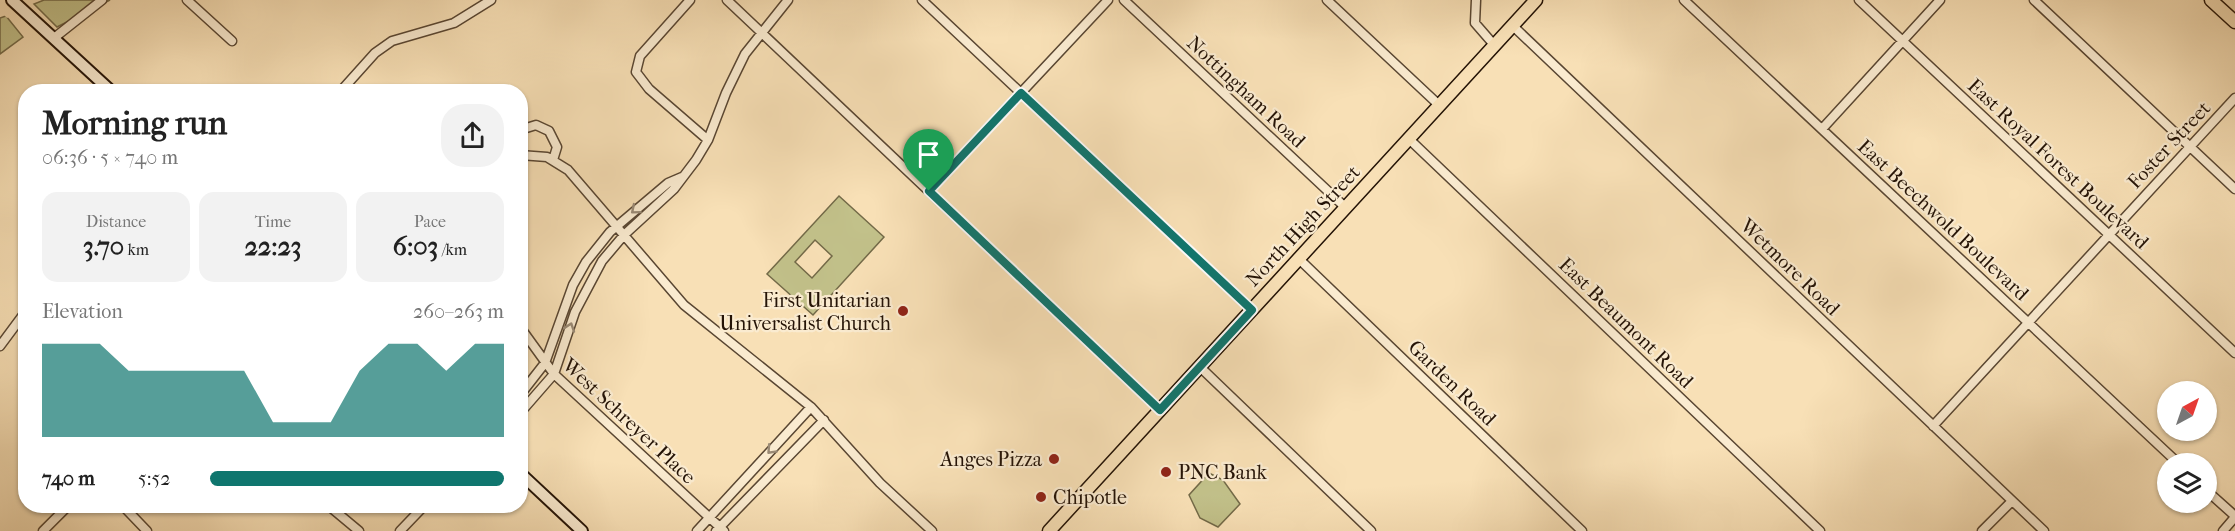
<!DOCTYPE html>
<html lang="en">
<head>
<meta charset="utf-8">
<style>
  body { margin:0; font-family:"IM FELL French Canon",serif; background:#f2f2f2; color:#222; height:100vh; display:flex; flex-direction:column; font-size:22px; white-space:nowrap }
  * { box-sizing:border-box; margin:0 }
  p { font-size:20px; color:#767676 }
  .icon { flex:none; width:33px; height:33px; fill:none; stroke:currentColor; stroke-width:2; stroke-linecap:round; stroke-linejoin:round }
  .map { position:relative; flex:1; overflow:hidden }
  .details { position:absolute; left:18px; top:84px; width:510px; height:429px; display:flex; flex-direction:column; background:#fff; border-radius:24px; box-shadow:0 2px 4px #0004 }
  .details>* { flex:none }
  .needle { width:39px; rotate:40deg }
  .buttons { position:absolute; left:2157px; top:381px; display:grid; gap:12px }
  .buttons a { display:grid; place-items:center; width:60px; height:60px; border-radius:50%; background:#fff; box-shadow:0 2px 4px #0004; font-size:30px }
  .pin { position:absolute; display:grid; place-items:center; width:51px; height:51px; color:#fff; margin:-62px -26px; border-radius:50% 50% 50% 0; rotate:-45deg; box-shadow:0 0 6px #0007 }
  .pin .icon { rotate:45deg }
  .round { display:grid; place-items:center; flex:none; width:63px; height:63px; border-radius:24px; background:#f2f2f2 }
  .head { display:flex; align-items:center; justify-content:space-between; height:102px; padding:0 24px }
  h1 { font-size:33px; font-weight:800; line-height:45px }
  .stats { display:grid; grid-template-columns:repeat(3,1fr); gap:9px; height:102px; padding:6px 24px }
  .stats div { display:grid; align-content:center; border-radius:15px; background:#f2f2f2; text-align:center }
  .stats b { font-size:26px; font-weight:800 }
  .stats small { font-size:16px; font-weight:400 }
  .stats p { font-size:16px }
  .chart { height:168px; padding:12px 24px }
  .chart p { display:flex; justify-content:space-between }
  .chart svg { width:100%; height:108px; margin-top:6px; fill:#0f766e; opacity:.7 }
  ul { padding:0 24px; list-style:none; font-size:20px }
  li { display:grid; grid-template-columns:96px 72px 1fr; align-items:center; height:45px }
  li i { height:15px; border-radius:8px; background:#0f766e }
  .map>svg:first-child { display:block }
</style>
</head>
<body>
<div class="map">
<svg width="2235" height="531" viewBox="0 0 2235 531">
  <rect width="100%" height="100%" fill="#f8e0b6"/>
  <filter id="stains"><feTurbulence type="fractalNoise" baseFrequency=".00333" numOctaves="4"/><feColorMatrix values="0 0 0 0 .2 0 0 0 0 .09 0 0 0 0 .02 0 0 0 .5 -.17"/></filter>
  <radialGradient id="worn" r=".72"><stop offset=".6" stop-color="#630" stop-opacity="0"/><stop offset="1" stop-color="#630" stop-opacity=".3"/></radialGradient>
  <path fill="#c2c18a" stroke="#736a48" stroke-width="1.5" fill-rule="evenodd" d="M44 0H110L57 27 34 4Z
    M6 16 23 37 0 54V18Z
    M839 196 884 237 813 315 767 274ZM815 240 832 256 812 278 795 262Z
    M1209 473 1223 480 1240 504 1218 527 1200 518 1189 495Z"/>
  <path fill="#f8e0b6" d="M0 0H26L34 7 7 18 0 11Z"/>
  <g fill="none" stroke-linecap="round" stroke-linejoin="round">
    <g stroke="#594632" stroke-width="11">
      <path id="minor" d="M187 0 232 41
        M690 0 640 56 636 72 649 89 708 140
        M727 0 1160 410
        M922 0 1252 310
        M1124 0 1346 208
        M1327 0 1440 106
        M1476 0 1475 23 1495 46
        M1684 0 2179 464
        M1859 0 2235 353
        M2034 0 2235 189
        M1513 26 2044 531
        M54 38 102 0
        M340 92 375 53 392 41 454 23 491 0
        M1822 129 1940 0
        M520 130 536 125 549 131 557 147 553 160
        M1409 139 1820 531
        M520 155 547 157 568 170 684 305 811 407 880 483 932 531
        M929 191 1108 0
        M1299 259 1582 531
        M520 327 554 374 724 531
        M0 346 26 311
        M1200 367 1371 531
        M520 395 545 363 573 285 586 262 610 232 668 183 682 177
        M520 413 554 374 575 312 602 261 624 235 674 189 696 160 708 140 726 93 745 54 788 0
        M1933 426 2235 98
        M2206 490 2235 516
        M123 506 147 531
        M329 506 359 531
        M43 531 68 506
        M400 531 424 506
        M697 531 811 407
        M716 531 824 420
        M1982 531 2012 501
        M2223 531 2235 517"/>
    </g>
    <g stroke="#241306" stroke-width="14">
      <path id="secondary" d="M12 0 112 92
        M520 473 582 531"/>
    </g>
    <g stroke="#241306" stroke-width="15">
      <path id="primary" d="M2211 0 2235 22
        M1049 531 1536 0"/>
    </g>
    <use href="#minor" stroke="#faebd0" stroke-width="8"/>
    <use href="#secondary" stroke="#faebd0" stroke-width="10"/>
    <use href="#primary" stroke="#f8e0b6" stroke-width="12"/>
  </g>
  <defs><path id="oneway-chevron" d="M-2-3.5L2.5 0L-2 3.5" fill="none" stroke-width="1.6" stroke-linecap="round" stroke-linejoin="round" transform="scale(1.5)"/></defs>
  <g stroke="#9a8a75">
    <use href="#oneway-chevron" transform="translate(635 210) rotate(140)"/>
    <use href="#oneway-chevron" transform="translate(570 327) rotate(-71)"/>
    <use href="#oneway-chevron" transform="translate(771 450) rotate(133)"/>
  </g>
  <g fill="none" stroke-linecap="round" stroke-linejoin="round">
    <g stroke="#fff" stroke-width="12">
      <path id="route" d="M1021 93 1252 310 1160 410 929 191Z"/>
    </g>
    <use href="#route" stroke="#0f766e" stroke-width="8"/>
  </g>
  <g fill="#8f2418" stroke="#faebd0" stroke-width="2">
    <circle cx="903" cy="311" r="6"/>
    <circle cx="1054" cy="459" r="6"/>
    <circle cx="1166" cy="472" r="6"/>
    <circle cx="1041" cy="497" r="6"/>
  </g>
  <g text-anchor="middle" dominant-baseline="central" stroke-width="4.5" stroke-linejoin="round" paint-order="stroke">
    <g font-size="20" fill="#241306" stroke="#faebd0">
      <text transform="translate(1246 92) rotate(43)">Nottingham Road</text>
      <text transform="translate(2169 145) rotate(-47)">Foster Street</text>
      <text transform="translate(2058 164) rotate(43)">East Royal Forest Boulevard</text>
      <text transform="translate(1943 220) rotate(43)">East Beechwold Boulevard</text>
      <text transform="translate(1303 226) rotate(-47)">North High Street</text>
      <text transform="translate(1790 267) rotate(44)">Wetmore Road</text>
      <text transform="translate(1626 323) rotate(44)">East Beaumont Road</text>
      <text transform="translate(1452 383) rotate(44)">Garden Road</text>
      <text transform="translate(629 421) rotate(43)">West Schreyer Place</text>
    </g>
    <g font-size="20" fill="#241306" stroke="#faebd0" text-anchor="end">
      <text x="891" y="300">First Unitarian<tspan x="891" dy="23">Universalist Church</tspan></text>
      <text x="1042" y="459">Anges Pizza</text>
      <text x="1178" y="472" text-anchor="start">PNC Bank</text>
      <text x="1053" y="497" text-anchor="start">Chipotle</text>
    </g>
  </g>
  <rect width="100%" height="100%" filter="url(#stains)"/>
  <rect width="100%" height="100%" fill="url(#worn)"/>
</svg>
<div class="buttons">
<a><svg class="needle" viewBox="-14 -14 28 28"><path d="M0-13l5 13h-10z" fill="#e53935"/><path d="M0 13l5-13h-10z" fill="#767676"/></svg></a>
<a><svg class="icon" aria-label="layers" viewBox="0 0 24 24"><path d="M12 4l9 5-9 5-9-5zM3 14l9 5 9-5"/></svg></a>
</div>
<div class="pin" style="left:929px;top:191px;background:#1e9e55"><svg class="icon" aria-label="arrive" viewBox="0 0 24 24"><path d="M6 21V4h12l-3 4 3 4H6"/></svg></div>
<section class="details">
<div class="head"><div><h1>Morning run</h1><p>06:36 · 5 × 740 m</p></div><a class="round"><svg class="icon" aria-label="share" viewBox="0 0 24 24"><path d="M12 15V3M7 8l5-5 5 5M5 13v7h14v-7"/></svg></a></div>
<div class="stats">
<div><p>Distance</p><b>3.70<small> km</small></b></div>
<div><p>Time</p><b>22:23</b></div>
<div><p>Pace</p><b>6:03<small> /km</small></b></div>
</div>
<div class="chart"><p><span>Elevation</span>260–263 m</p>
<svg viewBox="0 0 160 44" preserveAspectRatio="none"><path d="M0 44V6L10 6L20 6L30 17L40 17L50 17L60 17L70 17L80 38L90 38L100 38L110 17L120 6L130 6L140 17L150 6L160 6V44z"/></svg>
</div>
<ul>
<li><b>740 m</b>5:52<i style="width:100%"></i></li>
</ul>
</section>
</div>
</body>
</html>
